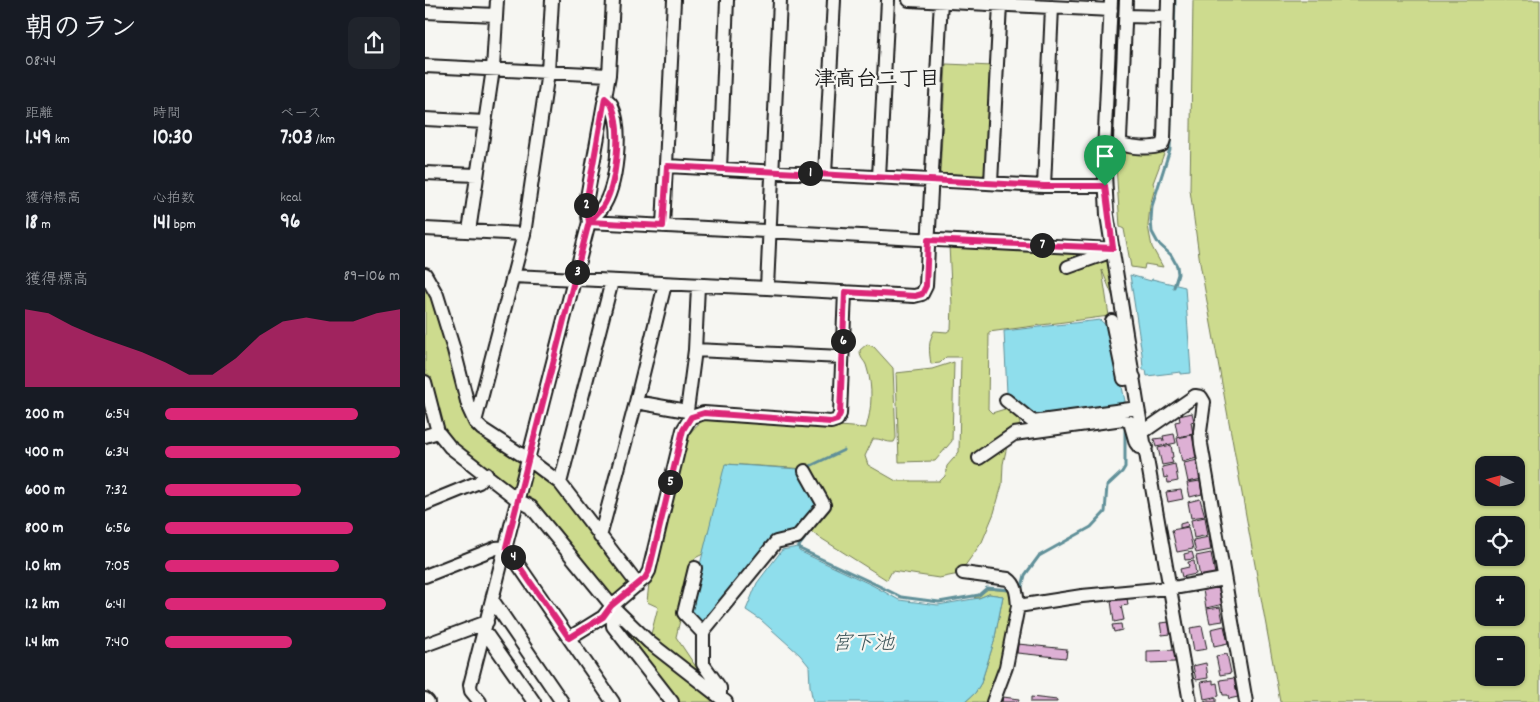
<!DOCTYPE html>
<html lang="ja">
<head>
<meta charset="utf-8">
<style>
  body { margin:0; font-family:Dekko,"Klee One",sans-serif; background:#20242c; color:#f1f3f6; height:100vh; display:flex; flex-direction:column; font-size:19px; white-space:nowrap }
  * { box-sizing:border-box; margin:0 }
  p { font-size:16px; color:#9ea1a6 }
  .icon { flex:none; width:28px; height:28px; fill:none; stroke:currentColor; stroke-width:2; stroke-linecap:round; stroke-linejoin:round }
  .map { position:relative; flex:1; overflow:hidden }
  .drawer { display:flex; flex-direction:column; background:#171b24; width:425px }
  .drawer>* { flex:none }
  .needle { width:32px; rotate:276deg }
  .tools { position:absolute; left:1050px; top:456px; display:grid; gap:10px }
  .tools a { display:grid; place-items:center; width:50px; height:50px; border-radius:10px; background:#171b24; box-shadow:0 1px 4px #0004; font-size:25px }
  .pin { position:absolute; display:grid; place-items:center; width:42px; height:42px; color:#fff; margin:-51px -21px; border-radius:50% 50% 50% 0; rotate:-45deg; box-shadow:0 0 5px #0007 }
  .pin .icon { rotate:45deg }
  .km { position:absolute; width:25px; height:25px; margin:-12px; border-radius:50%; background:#222; color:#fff; font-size:14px; line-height:25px; text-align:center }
  .round { display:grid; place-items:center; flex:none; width:52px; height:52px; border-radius:10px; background:#20242c }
  .summary { display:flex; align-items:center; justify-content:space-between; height:85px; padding:0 25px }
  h1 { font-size:28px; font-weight:700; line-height:38px }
  .stats { display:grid; grid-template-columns:repeat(3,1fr); gap:8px; height:85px; padding:5px 25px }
  .stats div { display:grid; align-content:center }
  .stats b { font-size:21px; font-weight:700 }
  .stats small { font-size:14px; font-weight:400 }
  .stats p { font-size:14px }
  .chart { height:140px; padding:10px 25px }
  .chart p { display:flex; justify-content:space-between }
  .chart svg { width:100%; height:90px; margin-top:5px; fill:#db2777; opacity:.7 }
  ul { padding:0 25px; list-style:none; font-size:16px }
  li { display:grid; grid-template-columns:80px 60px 1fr; align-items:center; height:38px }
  li i { height:12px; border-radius:6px; background:#db2777 }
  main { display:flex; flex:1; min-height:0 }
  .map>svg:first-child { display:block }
</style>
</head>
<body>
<main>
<section class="drawer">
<div class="summary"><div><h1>朝のラン</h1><p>08:44</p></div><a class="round"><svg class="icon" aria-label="share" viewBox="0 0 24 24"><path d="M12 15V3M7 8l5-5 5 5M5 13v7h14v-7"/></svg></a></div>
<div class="stats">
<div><p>距離</p><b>1.49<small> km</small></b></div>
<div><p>時間</p><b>10:30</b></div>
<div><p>ペース</p><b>7:03<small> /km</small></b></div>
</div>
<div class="stats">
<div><p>獲得標高</p><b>18<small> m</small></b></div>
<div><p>心拍数</p><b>141<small> bpm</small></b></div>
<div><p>kcal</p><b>96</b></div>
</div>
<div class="chart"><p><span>獲得標高</span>89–106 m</p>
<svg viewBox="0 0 160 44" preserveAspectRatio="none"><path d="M0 44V6L10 8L20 14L30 19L40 23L50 27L60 32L70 38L80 38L90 30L100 19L110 12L120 10L130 12L140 12L150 8L160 6V44z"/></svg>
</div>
<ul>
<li><b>200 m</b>6:54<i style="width:82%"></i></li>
<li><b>400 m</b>6:34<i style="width:100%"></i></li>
<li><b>600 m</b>7:32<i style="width:58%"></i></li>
<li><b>800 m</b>6:56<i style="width:80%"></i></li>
<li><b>1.0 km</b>7:05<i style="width:74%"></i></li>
<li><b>1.2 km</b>6:41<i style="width:94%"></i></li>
<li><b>1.4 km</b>7:40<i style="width:54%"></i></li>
</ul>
</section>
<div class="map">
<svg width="1115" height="702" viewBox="0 0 1115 702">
  <rect width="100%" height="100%" fill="#f6f6f2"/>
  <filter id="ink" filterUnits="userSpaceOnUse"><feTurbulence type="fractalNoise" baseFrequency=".02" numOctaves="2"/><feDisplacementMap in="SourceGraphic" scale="10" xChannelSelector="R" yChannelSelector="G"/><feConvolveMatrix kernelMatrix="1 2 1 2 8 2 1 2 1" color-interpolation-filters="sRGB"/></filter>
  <g filter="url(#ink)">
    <path fill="#cddb8e" stroke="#747c55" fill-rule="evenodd" d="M768 0H1115V702H855L775 263 765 190ZM1059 465H1091V498H1059ZM1059 525H1091V558H1059ZM1059 585H1091V618H1059ZM1059 645H1091V678H1059Z
      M521 64 568 66 562 172 556 177 517 174 515 172Z
      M690 149 740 151 728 183 730 188 725 206 723 226 727 247 738 267 720 264 719 269 706 267 699 229 695 227Z
      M524 245 674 254 683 258 692 307 677 270 684 316 564 332 563 409 567 413 583 408 592 413 595 424 582 446 578 464 577 485 569 513 557 542 534 574 514 578 467 571 462 580 383 530 382 469 301 464 278 554 270 558 251 637 273 670 268 674 225 638 233 607 222 602 224 583 262 438C268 428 275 421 286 417L441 428C447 409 448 387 442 368 440 359 435 361 435 350L442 344 449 347 468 368 471 438 469 442C461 443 456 438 448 439L440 456 443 465 471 481H515L520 476 522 466 534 452 536 357H521L515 363 506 364C504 351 503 342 509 331L522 332 526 329 527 306Z
      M0 279 9 296 41 410 98 462 92 488H88L45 460 17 430 0 369Z
      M529 362 527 441 510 461 474 462 471 373 507 369Z
      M106 468 133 485 206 581 205 586 189 599 101 500 99 493Z
      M563 589 584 591 588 595C589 631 577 668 565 702H540L550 693 556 683 569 642 578 596 564 594 554 598H549Z
      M199 629H202L285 697 287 702H252L200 632Z"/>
    <path fill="#8fdeec" stroke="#619099" d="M705 275 726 281 727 279 760 287 766 373 756 374V372L722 376 721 370H718L717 354Z
      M675 320 685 329 701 406 611 417 582 393 579 331Z
      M300 464 373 469 395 504 368 536 351 539 276 626 263 613Z
      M373 547 374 551 447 585 474 600 513 605 554 598 564 594 578 596 569 642 556 683 550 693 540 702H388L385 686 384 666 375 655 336 620 321 610 332 583 357 550Z"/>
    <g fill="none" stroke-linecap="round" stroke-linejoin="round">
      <path stroke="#619099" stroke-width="3" d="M749 287 753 274 752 266 746 255 733 243 727 232 726 220 727 206 745 149 750 0
        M381 468 419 450
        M378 537 380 538 374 546 375 549 450 584 476 597 514 602 554 595 562 588 586 590
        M596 591 600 575 614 556 666 527 680 512 682 486 697 472 700 467V425"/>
    </g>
    <path fill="#ddb0d4" stroke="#1c1c1c" d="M767 413 769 421 766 422 768 434 753 437 750 422 755 421 754 416Z
      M749 434 751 443 731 447 729 439 737 438 738 441H739L738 436Z
      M767 435 772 458 757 462 752 438Z
      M746 445 748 457 746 458 748 463 737 465 733 448Z
      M773 460 777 479 763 482 759 463Z
      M750 464 753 481 743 483 742 477 739 478 737 467Z
      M775 481 777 494 765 497 762 483Z
      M756 490 758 499 743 502 741 492Z
      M775 499 780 516 766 518 763 502Z
      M780 517 783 535 769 538 766 520Z
      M762 522 763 526 755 528V524Z
      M763 527 768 549 752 552 747 530Z
      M784 537 786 550 771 553 768 540Z
      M767 552 769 559 760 560 759 554Z
      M786 553 790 574 775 577 771 556Z
      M769 561 771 574 757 577 755 569 764 567 763 562Z
      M793 587 799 604 781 608 778 590Z
      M702 598 703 605 696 606 699 620 689 622 686 601Z
      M795 607 798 621 785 623 782 609Z
      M745 622 746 634 737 635 735 623Z
      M696 624 697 630 689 632 687 625Z
      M777 626 782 649 769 651 765 628Z
      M799 626 803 643 789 646 786 629Z
      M593 644 642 649 641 658 592 653Z
      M750 650V662L722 663V651Z
      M802 654 806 673 795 675 791 656Z
      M781 663 783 678 771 680 768 666Z
      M809 678 813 697 804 699 803 695H798L795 680Z
      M788 680V684L792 683 794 696 779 699 776 682Z
      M578 697 594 699 593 702H577Z
      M606 697 632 700V702H606Z
      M791 698V702H779V701Z"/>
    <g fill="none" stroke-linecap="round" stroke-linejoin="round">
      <g stroke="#1c1c1c" stroke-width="16">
        <path id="minor" d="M484 0 686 10
          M686 0 679 152 682 215 713 408 765 702
          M701 0 695 139 696 144C708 148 726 149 737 145L739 139 743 0
          M0 12 71 15
          M700 16 742 17
          M0 66 184 75
          M0 119 60 122
          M242 166 619 186H680
          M295 169 302 0
          M0 173 52 175
          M400 174 409 0
          M454 177 463 0
          M566 183 575 4
          M619 186 627 7
          M164 222 688 249
          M164 222C168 218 173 213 177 208 192 187 198 129 187 106 186 102 182 100 179 98
          M238 226 249 0
          M0 229 99 234 88 276 342 288 489 296 497 294 501 286 516 0
          M44 231 68 69 72 0
          M99 234 123 72 127 0
          M643 267 679 254 688 249
          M0 274 12 295 29 350 44 409 50 422 57 429 103 459 135 483 213 585
          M342 288 355 0
          M687 321 699 379 709 377
          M270 350 417 357
          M0 382 13 432 25 447 93 500 106 507 187 606 224 642 301 702
          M581 400 608 422 713 408
          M211 402 262 411
          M266 417 262 411 270 350 273 286
          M50 422 88 276
          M718 432 770 396 776 397 779 402 775 432 776 444 821 702
          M0 436 13 432
          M554 458 589 434 698 419 705 422 711 443 714 447H721
          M135 483 187 281
          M0 504 54 482 61 474
          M175 537 211 402 240 284
          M270 568 259 613 278 633
          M538 573 583 579C592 585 592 596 593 606
          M0 576 71 548 81 547 188 702
          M68 601 137 702
          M187 606 188 626 247 702
          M60 632 109 702
          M144 638 178 617 187 606 220 578 224 571 258 430 266 417 279 413 406 422 412 420 415 414 420 292
          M0 645 62 622
          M295 696V688L278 664V633L280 629 351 542 372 537 399 505 380 471
          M0 699 3 702
          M55 702 46 691 45 685 164 222 161 203 184 75 188 0
          M568 702 581 667 593 606 657 596 754 587 799 579"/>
      </g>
      <use href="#minor" stroke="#f6f6f2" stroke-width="12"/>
    </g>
  </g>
  <g fill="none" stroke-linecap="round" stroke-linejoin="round" filter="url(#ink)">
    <g stroke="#fff" stroke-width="10">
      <path id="route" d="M680 186H619L242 166 238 226 164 222 161 203 180 98C182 100 186 103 187 106 197 130 192 187 177 208 173 213 168 218 164 222L81 547 144 638 178 617 186 606 220 578 224 571 258 430 266 417 279 413 406 422 412 420 415 414 420 292 490 296 497 294 501 286 503 240 688 248 680 186"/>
    </g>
    <use href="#route" stroke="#db2777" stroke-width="6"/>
  </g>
  <g text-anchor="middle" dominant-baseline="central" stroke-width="4.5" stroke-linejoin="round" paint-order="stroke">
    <g font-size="21" font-weight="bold" fill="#1c1c1c" stroke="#f6f6f2">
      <text x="452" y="81">津高台二丁目</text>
    </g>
    <g font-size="21" font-style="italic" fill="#3e565a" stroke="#f6f6f2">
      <text x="438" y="645">宮下池</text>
    </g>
  </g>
</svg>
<div class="tools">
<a><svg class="needle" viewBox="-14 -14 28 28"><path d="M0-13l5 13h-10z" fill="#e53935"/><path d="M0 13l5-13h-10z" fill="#9ea1a6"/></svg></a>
<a><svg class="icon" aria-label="locate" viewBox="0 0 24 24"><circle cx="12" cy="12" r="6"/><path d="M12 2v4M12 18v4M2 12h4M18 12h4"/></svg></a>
<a>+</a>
<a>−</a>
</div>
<div class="pin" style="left:680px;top:186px;background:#1e9e55"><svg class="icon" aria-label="arrive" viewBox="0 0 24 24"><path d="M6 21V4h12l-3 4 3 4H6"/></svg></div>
<b class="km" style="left:385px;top:173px">1</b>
<b class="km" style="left:161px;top:205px">2</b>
<b class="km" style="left:152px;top:272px">3</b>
<b class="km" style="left:88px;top:557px">4</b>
<b class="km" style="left:245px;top:482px">5</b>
<b class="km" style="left:418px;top:341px">6</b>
<b class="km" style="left:617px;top:245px">7</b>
</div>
</main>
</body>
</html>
